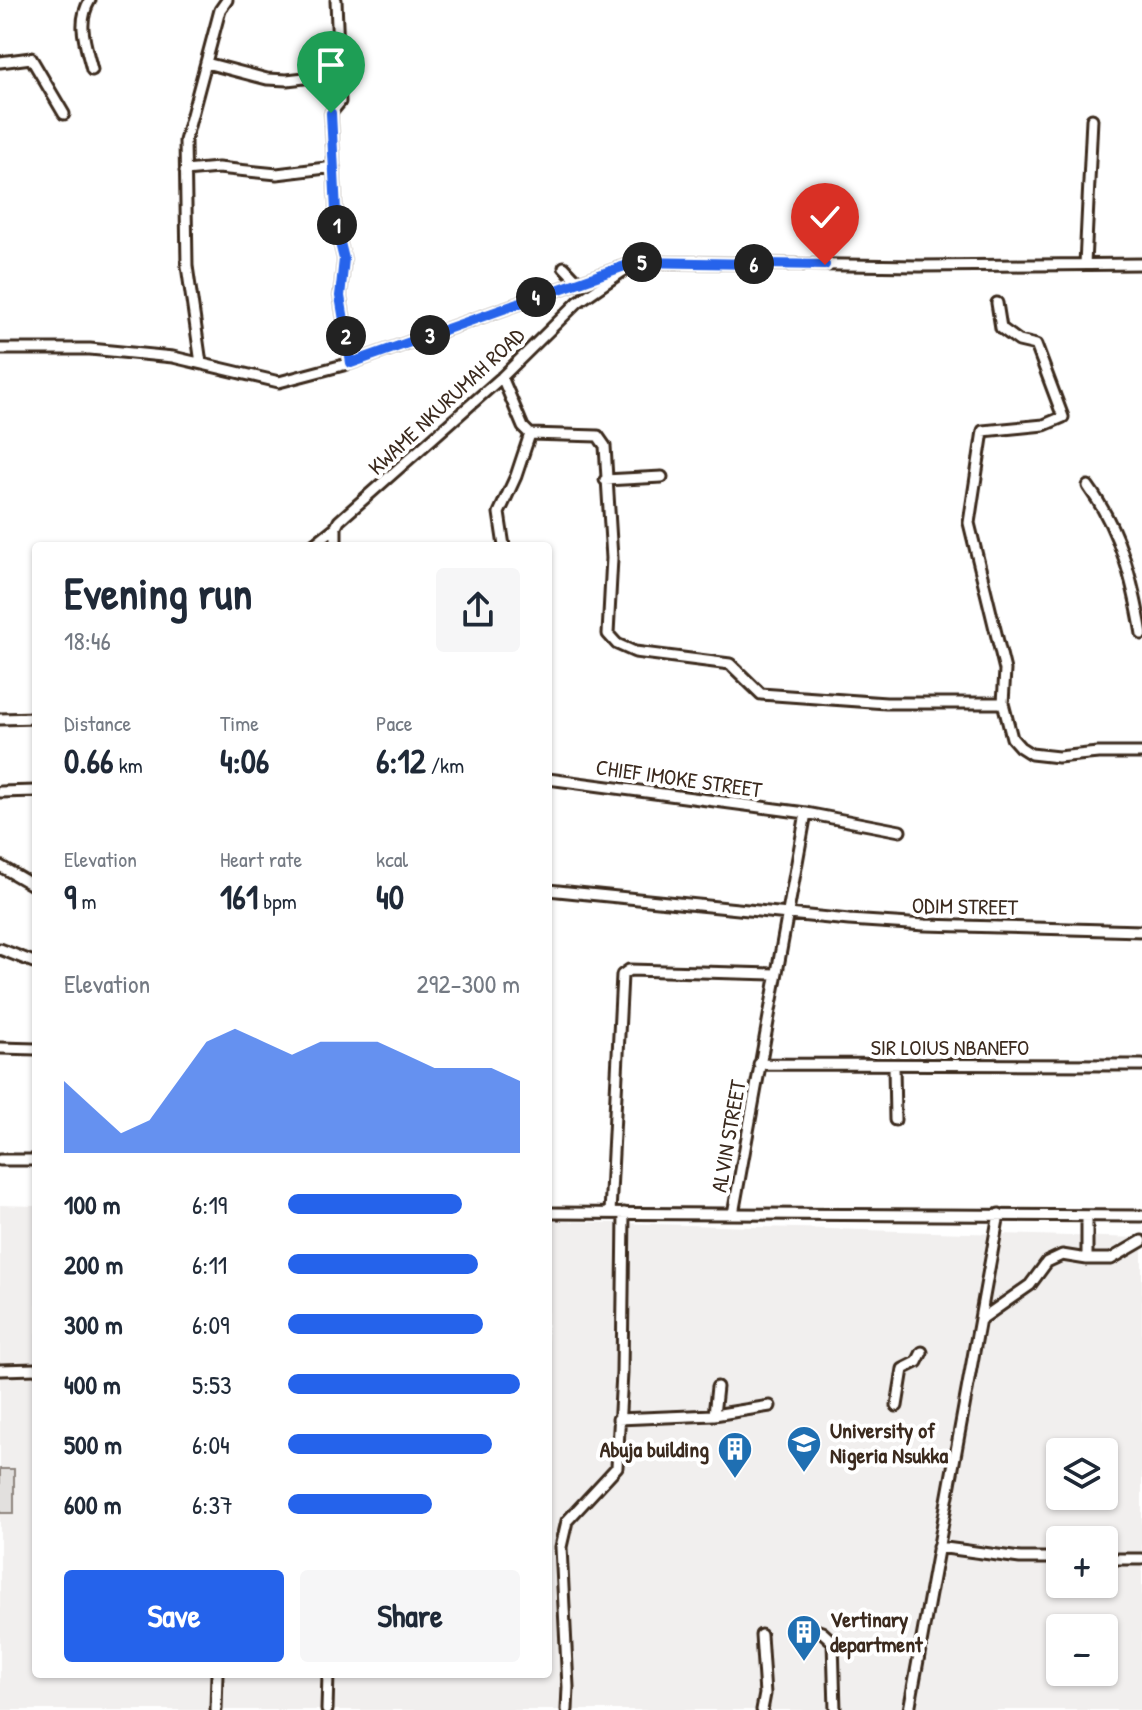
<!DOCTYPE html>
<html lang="en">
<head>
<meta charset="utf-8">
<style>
  body { margin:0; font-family:"Patrick Hand",sans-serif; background:#f6f6f7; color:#1f2937; height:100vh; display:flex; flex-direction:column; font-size:30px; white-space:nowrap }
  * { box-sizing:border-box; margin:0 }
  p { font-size:26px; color:#747a83 }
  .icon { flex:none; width:44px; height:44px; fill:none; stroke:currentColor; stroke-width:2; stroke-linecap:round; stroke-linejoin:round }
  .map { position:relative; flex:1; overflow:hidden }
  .side { position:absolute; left:32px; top:542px; width:520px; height:1136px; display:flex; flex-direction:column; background:#fff; border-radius:8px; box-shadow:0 2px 6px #0004 }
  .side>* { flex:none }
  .buttons { position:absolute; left:1046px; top:1438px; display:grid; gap:16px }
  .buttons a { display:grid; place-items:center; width:72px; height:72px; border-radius:8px; background:#fff; box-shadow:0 2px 6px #0004; font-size:40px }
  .pin { position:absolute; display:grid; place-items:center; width:68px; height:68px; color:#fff; margin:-82px -34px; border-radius:50% 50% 50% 0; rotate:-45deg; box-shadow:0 0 8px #0007 }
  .pin .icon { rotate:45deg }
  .km { position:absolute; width:40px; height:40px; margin:-20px; border-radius:50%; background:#222; color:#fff; font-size:22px; line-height:40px; text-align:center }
  .round { display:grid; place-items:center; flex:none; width:84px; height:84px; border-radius:8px; background:#f6f6f7 }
  .overview { display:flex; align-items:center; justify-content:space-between; height:136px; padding:0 32px }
  h1 { font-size:44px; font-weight:800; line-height:60px }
  .figures { display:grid; grid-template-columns:repeat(3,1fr); gap:12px; height:136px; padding:8px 32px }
  .figures div { display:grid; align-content:center }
  .figures b { font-size:34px; font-weight:800 }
  .figures small { font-size:22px; font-weight:400 }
  .figures p { font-size:22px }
  .chart { height:224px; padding:16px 32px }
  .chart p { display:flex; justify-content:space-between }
  .chart svg { width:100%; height:144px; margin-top:8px; fill:#2563eb; opacity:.7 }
  .cta { display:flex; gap:16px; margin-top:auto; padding:16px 32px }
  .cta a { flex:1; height:92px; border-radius:8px; background:#2563eb; color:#fff; font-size:32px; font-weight:800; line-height:92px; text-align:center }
  .cta a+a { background:#f6f6f7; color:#1f2937 }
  ul { padding:0 32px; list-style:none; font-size:26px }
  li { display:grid; grid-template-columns:128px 96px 1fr; align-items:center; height:60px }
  li i { height:20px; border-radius:10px; background:#2563eb }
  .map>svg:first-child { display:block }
</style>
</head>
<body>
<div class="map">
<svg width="1142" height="1710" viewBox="0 0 1142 1710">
  <rect width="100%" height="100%" fill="#fff"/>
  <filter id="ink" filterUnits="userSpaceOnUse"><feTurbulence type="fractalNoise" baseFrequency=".0125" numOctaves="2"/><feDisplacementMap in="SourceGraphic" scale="16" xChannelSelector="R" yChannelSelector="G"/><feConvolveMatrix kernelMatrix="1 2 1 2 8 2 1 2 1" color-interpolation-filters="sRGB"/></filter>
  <g filter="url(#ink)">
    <path fill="#f1efee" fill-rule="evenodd" d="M0 1205 36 1206V1674H548V1221L1142 1238V1710H0ZM1060 1452H1104V1496H1060ZM1060 1540H1104V1584H1060ZM1060 1628H1104V1672H1060Z"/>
    <path fill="#e2e0de" stroke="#8e857e" stroke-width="2" d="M0 1469H14V1513H0Z"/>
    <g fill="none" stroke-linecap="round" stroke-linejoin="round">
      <g stroke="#3b2a1e" stroke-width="15">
        <path id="minor" d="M90 0C76 23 86 45 92 70
          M336 0 340 102 331 113 337 231 344 259 340 296 351 363
          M0 62 31 58 64 114
          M206 63 267 79 287 80 339 74
          M185 171 218 168 277 174 334 167
          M1085 264 1092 119
          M564 267 581 285
          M997 303 1001 328 1019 341 1036 345 1063 417 1044 425 983 431 969 523 1005 670 1003 703 1012 738 1020 747 1031 754 1058 757 1098 753H1142
          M0 349H90L173 357 279 382 351 363 636 262 919 266 1142 264
          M201 363 187 266 185 141 220 10 227 0
          M502 377 523 427 530 434 598 436 605 446 612 558 608 634 617 644 635 652 730 664 761 694 886 703H1003
          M605 480 662 477
          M1088 486C1120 530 1133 581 1142 634
          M312 546 336 527
          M336 546V527L339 521 502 377 578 302 623 271
          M504 546 499 513 516 476 530 434
          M0 719 36 718
          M548 779 806 813 900 831
          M0 792 36 791
          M0 866 36 887
          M548 890 849 920 925 925 1142 931
          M0 949 36 963
          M0 1048 36 1049
          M759 1064 1142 1065
          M894 1065 895 1120
          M0 1160H36
          M548 1213 1142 1216
          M610 1213 622 975 629 970 776 974
          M733 1214 806 813
          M1087 1259H1111L1142 1241
          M980 1320 1030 1285 1047 1262 1062 1255 1087 1259V1216
          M0 1370 36 1369
          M717 1387 714 1415 770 1406
          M897 1406 903 1369 917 1362 922 1352
          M618 1419 714 1415
          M938 1547 1020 1558H1060
          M1104 1559H1142
          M798 1624 822 1632 833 1642 835 1710
          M761 1635 765 1694 762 1710
          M216 1710 217 1674
          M327 1710 328 1674
          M567 1710 568 1687 561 1547 567 1521 617 1467 622 1373 624 1213
          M909 1710 999 1214"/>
      </g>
      <use href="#minor" stroke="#fff" stroke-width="9"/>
    </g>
  </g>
  <g fill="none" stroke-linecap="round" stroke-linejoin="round" filter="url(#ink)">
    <g stroke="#fff" stroke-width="16">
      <path id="route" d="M331 113 337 231 344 259 340 296 351 363 636 262 825 265"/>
    </g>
    <use href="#route" stroke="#2563eb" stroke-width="10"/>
  </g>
  <defs>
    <g id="university-pin" transform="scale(1.8)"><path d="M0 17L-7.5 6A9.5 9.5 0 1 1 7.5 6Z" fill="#1f6fb2" stroke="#fff"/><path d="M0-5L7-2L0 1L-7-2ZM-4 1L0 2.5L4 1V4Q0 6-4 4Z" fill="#fff"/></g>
    <g id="building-pin" transform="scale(1.8)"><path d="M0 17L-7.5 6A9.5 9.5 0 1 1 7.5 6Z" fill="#1f6fb2" stroke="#fff"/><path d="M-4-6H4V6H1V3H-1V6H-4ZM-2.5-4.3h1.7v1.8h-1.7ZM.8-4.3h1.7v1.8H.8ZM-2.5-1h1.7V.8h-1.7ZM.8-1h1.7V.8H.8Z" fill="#fff"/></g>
  </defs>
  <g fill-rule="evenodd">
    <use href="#university-pin" x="804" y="1443"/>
    <use href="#building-pin" x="735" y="1449"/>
    <use href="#building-pin" x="804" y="1632"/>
  </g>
  <g text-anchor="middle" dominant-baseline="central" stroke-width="8" stroke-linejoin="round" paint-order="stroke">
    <g font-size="22" fill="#3b2a1e" stroke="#fff">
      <text transform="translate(446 401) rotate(-43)">KWAME NKURUMAH ROAD</text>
      <text transform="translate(679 778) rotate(8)">CHIEF IMOKE STREET</text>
      <text transform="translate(965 906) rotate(1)">ODIM STREET</text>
      <text x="950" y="1047">SIR LOIUS NBANEFO</text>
      <text transform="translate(728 1136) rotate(-80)">ALVIN STREET</text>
    </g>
    <g font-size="22" font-weight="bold" fill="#3b2a1e" stroke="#fff" text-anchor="start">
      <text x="830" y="1430">University of<tspan x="830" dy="25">Nigeria Nsukka</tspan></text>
      <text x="709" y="1449" text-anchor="end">Abuja building</text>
      <text x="830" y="1619">Vertinary<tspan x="830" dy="25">department</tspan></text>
    </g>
  </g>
</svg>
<div class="buttons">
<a><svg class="icon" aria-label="layers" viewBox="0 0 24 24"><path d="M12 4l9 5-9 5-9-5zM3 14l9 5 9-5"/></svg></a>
<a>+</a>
<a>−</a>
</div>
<div class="pin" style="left:331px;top:113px;background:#1e9e55"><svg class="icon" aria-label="arrive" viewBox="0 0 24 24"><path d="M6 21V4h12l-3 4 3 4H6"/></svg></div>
<div class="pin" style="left:825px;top:265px;background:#d93025"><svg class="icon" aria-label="check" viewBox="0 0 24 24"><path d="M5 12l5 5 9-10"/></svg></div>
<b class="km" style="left:337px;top:225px">1</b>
<b class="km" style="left:346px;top:336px">2</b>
<b class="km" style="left:430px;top:335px">3</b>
<b class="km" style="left:536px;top:297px">4</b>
<b class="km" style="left:642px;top:262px">5</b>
<b class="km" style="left:754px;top:264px">6</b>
<section class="side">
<div class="overview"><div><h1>Evening run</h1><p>18:46</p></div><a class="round"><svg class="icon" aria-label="share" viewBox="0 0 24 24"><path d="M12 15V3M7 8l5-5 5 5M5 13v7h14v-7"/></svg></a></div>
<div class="figures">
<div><p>Distance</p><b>0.66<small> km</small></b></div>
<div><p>Time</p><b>4:06</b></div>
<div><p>Pace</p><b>6:12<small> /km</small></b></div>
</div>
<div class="figures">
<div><p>Elevation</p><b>9<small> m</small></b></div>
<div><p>Heart rate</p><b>161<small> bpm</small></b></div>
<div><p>kcal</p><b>40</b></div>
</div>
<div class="chart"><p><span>Elevation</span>292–300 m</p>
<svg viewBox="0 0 160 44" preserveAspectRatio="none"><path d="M0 44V22L10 30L20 38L30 34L40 22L50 10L60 6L70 10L80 14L90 10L100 10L110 10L120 14L130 18L140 18L150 18L160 22V44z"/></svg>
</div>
<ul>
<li><b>100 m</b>6:19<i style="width:75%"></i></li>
<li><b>200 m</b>6:11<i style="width:82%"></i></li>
<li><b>300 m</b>6:09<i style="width:84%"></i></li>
<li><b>400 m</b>5:53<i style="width:100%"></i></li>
<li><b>500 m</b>6:04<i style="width:88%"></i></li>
<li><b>600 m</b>6:37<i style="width:62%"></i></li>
</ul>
<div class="cta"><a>Save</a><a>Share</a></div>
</section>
</div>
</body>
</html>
